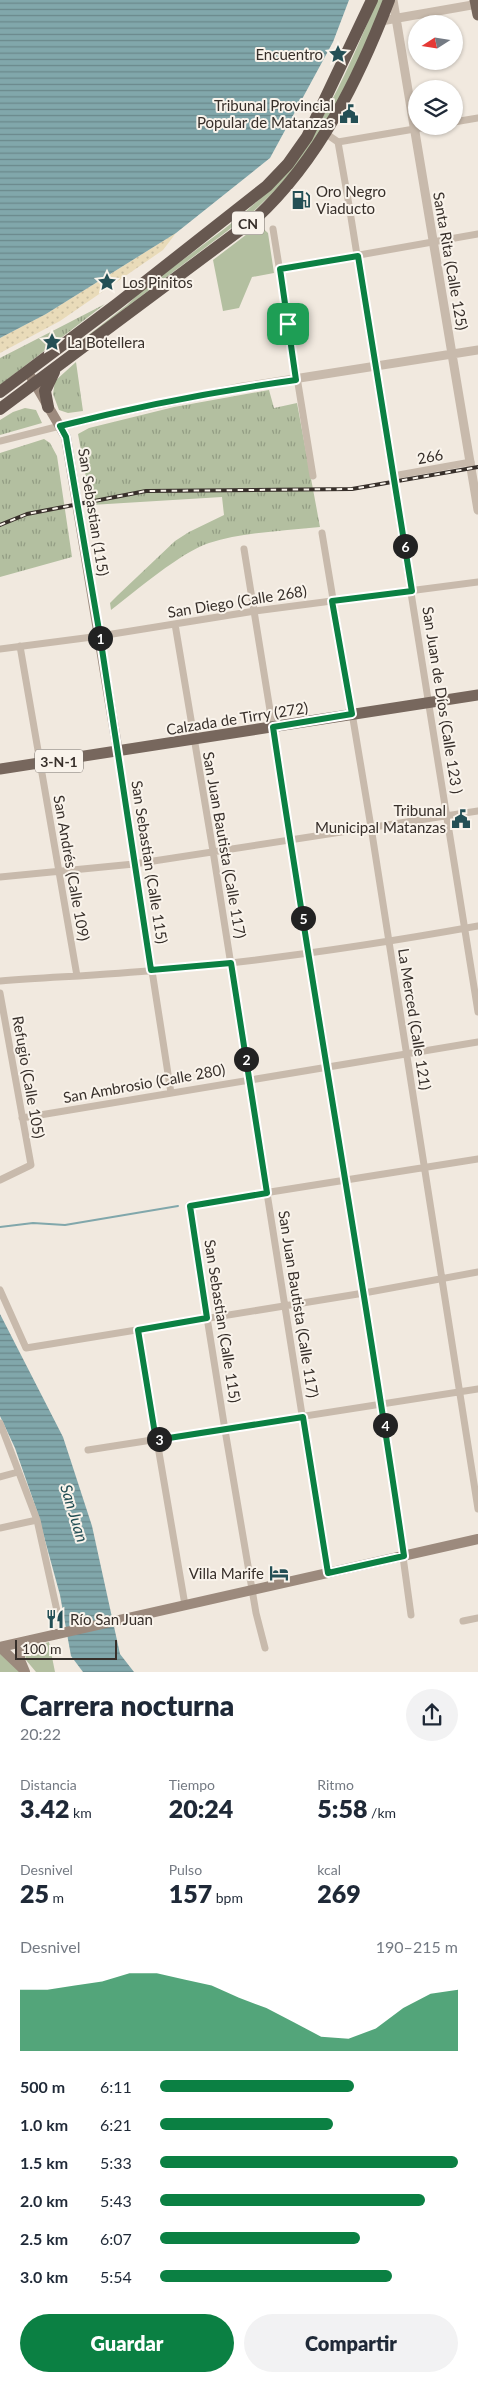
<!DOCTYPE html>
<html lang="es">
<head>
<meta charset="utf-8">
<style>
  body { margin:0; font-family:Lato,sans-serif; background:#f2f2f3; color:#1f2937; height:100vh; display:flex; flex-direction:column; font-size:19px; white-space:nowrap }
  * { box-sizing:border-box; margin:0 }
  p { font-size:16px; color:#747a83 }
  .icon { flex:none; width:28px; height:28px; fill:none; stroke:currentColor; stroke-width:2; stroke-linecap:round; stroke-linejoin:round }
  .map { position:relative; height:1672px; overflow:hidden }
  .drawer { display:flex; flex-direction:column; background:#fff; flex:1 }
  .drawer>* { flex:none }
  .needle { width:32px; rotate:258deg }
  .tools { position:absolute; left:408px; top:15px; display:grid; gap:10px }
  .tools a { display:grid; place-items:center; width:55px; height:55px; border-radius:50%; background:#fff; box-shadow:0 1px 4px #0004; font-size:25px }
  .scale { position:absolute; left:15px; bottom:12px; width:102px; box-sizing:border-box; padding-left:5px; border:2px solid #372f2a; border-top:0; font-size:14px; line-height:18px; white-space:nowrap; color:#372f2a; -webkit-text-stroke:4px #f9f3eb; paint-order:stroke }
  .pin { position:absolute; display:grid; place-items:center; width:42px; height:42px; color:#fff; margin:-21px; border-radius:10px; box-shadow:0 2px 8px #0006 }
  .km { position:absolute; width:25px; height:25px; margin:-12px; border-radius:50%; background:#222; color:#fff; font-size:14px; line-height:25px; text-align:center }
  .round { display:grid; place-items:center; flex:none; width:52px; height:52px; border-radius:26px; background:#f2f2f3 }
  .overview { display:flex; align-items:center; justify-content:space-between; height:85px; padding:0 20px }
  h1 { font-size:28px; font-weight:800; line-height:38px }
  .metrics { display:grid; grid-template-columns:repeat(3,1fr); gap:8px; height:85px; padding:5px 20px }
  .metrics div { display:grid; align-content:center }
  .metrics b { font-size:25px; font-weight:800 }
  .metrics small { font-size:14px; font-weight:400 }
  .metrics p { font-size:14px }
  .chart { height:140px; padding:10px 20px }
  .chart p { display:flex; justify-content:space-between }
  .chart svg { width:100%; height:90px; margin-top:5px; fill:#0b8043; opacity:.7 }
  .cta { display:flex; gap:10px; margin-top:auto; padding:10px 20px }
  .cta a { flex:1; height:58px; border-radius:30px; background:#0b8043; color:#fff; font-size:20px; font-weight:800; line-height:58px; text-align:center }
  .cta a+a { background:#f2f2f3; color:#1f2937 }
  ul { padding:0 20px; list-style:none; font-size:16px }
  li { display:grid; grid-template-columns:80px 60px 1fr; align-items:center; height:38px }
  li i { height:12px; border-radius:6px; background:#0b8043 }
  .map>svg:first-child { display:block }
</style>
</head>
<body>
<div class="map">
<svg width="478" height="1672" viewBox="0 0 478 1672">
  <defs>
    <pattern id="grass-tufts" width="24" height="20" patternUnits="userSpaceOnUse" patternTransform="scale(1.25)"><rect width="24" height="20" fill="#b3bfa0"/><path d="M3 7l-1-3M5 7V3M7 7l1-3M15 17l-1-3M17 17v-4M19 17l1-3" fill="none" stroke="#929c83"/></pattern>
    <pattern id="sand-dots" width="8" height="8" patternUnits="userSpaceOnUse" patternTransform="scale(1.25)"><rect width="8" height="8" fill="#e9dbb9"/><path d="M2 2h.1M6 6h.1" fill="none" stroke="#c8bc9f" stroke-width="1.8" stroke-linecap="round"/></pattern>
    <pattern id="water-rules" width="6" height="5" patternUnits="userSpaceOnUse" patternTransform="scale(1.25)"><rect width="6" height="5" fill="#81a7ab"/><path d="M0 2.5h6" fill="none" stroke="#6a888b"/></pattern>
  </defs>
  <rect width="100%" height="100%" fill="#f1e9df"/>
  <path fill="url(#grass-tufts)" d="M105 304 0 385V358Z
    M76 362 83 411 68 413 59 410 53 394 55 381Z
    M269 390 274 408 297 403 320 527C284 531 244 532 209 543 181 552 136 591 111 610L110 603 118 595 175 541 189 532 224 515 222 497 91 505 78 434 89 428 174 407Z
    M25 408 36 410 42 423 0 435V420L13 412Z
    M44 439 50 443 57 456 72 557 0 577V453Z"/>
  <path fill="url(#sand-dots)" d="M176 233 163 250 60 321 0 353V338L46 314Z"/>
  <path fill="#b3bfa0" d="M377 0H384C366 50 341 102 311 147 296 171 275 191 255 210L45 369 127 305 141 291C183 258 231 228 269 190 318 142 351 63 377 0Z
    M259 225 268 233 274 273 252 277 239 308 223 311 213 260Z
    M49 1642 55 1672H36L26 1660 25 1654 33 1646Z
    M0 1653 22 1672H0Z"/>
  <path fill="url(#water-rules)" d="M0 0H349L333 42 270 158 176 233 46 314 0 338Z
    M0 1314 63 1437 92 1526 120 1654 134 1672H83L71 1656 60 1595 37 1511 15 1448 0 1416Z"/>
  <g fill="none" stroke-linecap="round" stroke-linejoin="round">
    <path stroke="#81a7ab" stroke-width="2" d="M0 1227 33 1223 65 1225 178 1206"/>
    <path stroke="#c8baac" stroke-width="7" d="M454 122 478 118
      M325 133 338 142 349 205 478 1012
      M338 142 432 126
      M273 229 313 476
      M280 269 478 234
      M0 441 60 426
      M393 476 471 462
      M322 533 371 827 478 1509
      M244 549 382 1404 411 1615
      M175 624 213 851 327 1573
      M20 646 77 976
      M0 649 100 636 255 611 478 582
      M118 752 171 1093
      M0 877 134 864 478 811
      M0 981C53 977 106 975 159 970 266 961 372 945 478 926
      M0 993 31 1165 0 1180
      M22 1118 478 1042
      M0 1290 26 1348 364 1293 478 1272
      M138 1329 185 1605
      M0 1423 37 1520 59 1620
      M88 1450 478 1389
      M0 1477 18 1472
      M0 1528 37 1520
      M463 1621 478 1618
      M265 1648 256 1613 225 1430 189 1205 478 1159"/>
    <path stroke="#c8baac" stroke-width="9" d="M393 0 478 510
      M381 21 478 4
      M60 426 114 413 243 387 478 350"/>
    <path stroke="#9c8a7d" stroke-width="10" d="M31 377 66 437 118 752
      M0 1647 478 1539
      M0 1647 23 1669
      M25 1672 20 1660V1651L30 1640"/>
    <path stroke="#77675d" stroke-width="11" d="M475 0 478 15
      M0 769 478 695"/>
    <path stroke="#675850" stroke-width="12" d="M0 392 117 304 267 186 288 164 307 137 372 0
      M48 407 45 391 54 372
      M0 409 256 218C319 160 359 78 389 0"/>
    <g stroke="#372f2a" stroke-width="4">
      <path id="rail" d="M0 525 27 514 146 491 352 489 478 467"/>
    </g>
    <use href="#rail" stroke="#f9f3eb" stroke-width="2" stroke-dasharray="5.5" stroke-linecap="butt"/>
  </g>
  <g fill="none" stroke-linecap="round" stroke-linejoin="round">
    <g stroke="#fff" stroke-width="10">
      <path id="route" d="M358 256 412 591 332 601 352 714 273 727C314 1003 364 1279 404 1556L328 1573 303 1417 156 1440 138 1330 207 1318 190 1206 267 1193 231 963 151 970 100 636 66 437 60 426C138 406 217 391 296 380L280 269Z"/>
    </g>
    <use href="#route" stroke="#0b8043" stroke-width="6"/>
  </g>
  <defs>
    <g id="sight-bare" transform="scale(1.5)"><path d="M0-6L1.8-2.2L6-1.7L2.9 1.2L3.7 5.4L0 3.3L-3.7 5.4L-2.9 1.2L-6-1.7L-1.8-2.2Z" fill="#234f55" stroke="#f9f3eb" stroke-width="2.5" paint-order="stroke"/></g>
    <g id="civic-bare" transform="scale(1.5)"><path d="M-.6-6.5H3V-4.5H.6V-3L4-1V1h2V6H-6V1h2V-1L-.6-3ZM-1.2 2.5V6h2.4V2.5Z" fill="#234f55" stroke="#f9f3eb" stroke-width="2.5" paint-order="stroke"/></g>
    <g id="fuel-bare" transform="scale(1.5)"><path d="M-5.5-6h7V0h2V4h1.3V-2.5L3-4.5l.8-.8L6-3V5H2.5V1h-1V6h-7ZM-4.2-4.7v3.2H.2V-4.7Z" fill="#234f55" stroke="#f9f3eb" stroke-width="2.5" paint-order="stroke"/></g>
    <g id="hotel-bare" transform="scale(1.5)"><path d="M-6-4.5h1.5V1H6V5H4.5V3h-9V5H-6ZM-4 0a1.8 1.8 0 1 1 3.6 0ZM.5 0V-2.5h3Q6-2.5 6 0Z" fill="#234f55" stroke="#f9f3eb" stroke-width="2.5" paint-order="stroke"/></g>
    <g id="restaurant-bare" transform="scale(1.5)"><path d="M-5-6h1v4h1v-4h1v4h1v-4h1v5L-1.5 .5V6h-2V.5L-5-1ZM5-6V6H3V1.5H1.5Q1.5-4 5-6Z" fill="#234f55" stroke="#f9f3eb" stroke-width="2.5" paint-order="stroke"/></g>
  </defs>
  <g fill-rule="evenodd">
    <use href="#sight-bare" x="338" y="54"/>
    <use href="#civic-bare" x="349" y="114"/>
    <use href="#fuel-bare" x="301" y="200"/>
    <use href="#sight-bare" x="107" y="282"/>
    <use href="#sight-bare" x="52" y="342"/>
    <use href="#civic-bare" x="461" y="819"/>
    <use href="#hotel-bare" x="279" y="1573"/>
    <use href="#restaurant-bare" x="55" y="1619"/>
  </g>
  <g text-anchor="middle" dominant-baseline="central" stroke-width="4" stroke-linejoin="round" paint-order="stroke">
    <g fill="#f9f3eb" stroke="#716a64" stroke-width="1">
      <rect x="232" y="211.5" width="32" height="23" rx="4"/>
      <rect x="35" y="749.5" width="48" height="23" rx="4"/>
    </g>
    <g font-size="14" font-weight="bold" fill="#372f2a">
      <text x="248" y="223">CN</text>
      <text x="59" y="761">3-N-1</text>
    </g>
    <g font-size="15" fill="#372f2a" stroke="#f9f3eb" text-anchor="end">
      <text x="323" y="54">Encuentro</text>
      <text x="334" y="105">Tribunal Provincial<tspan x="334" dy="17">Popular de Matanzas</tspan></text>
      <text x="316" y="191" text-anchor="start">Oro Negro<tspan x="316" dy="17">Viaducto</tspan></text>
      <text x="122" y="282" text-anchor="start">Los Pinitos</text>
      <text x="67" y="342" text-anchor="start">La Botellera</text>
      <text x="446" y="810">Tribunal<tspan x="446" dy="17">Municipal Matanzas</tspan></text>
      <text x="264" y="1573">Villa Marife</text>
      <text x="70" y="1619" text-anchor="start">Río San Juan</text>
    </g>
    <g font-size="15" fill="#372f2a" stroke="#f9f3eb">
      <text transform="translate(451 261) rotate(80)">Santa Rita (Calle 125)</text>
      <text transform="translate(430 456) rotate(-10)">266</text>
      <text transform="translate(94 512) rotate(81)">San Sebastian (115)</text>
      <text transform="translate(237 601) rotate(-9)">San Diego (Calle 268)</text>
      <text transform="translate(443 700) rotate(81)">San Juan de Díos (Calle 123 )</text>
      <text transform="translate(237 718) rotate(-9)">Calzada de Tirry (272)</text>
      <text transform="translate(225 845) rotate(80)">San Juan Bautista (Calle 117)</text>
      <text transform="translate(150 862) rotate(81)">San Sebastian (Calle 115)</text>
      <text transform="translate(72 868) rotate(80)">San Andrés (Calle 109)</text>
      <text transform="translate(415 1019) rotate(81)">La Merced (Calle 121)</text>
      <text transform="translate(29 1077) rotate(80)">Refugio (Calle 105)</text>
      <text transform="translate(144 1083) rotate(-10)">San Ambrosio (Calle 280)</text>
      <text transform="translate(299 1304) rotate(81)">San Juan Bautista (Calle 117)</text>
      <text transform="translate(223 1321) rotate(81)">San Sebastian (Calle 115)</text>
    </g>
    <g font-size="16" font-style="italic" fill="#234f55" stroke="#f9f3eb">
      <text transform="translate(75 1513) rotate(73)">San Juan</text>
    </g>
  </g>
</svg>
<div class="tools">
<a><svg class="needle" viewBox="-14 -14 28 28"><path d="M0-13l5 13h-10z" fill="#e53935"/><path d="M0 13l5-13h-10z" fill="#747a83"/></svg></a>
<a><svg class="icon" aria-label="layers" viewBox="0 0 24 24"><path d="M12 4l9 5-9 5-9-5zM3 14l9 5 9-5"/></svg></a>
</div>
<div class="scale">100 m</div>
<div class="pin" style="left:288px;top:324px;background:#1e9e55"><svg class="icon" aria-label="arrive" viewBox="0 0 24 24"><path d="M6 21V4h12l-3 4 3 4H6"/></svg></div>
<b class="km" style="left:100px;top:638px">1</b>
<b class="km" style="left:246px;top:1059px">2</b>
<b class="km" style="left:159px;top:1439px">3</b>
<b class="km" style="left:385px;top:1425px">4</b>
<b class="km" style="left:303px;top:918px">5</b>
<b class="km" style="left:405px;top:546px">6</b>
</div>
<section class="drawer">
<div class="overview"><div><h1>Carrera nocturna</h1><p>20:22</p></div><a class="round"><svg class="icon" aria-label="share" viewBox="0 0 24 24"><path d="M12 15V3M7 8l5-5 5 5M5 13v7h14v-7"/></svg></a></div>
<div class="metrics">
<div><p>Distancia</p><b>3.42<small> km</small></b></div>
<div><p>Tiempo</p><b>20:24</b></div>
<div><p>Ritmo</p><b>5:58<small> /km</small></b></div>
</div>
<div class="metrics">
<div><p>Desnivel</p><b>25<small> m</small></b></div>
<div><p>Pulso</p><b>157<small> bpm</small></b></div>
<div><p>kcal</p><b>269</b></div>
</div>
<div class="chart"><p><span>Desnivel</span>190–215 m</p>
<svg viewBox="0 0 160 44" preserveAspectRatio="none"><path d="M0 44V14L10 14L20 12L30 10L40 6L50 6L60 9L70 12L80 18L90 23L100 30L110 37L120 38L130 33L140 23L150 16L160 14V44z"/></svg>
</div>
<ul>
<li><b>500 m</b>6:11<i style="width:65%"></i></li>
<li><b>1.0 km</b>6:21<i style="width:58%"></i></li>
<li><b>1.5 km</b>5:33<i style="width:100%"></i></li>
<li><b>2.0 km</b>5:43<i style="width:89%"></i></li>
<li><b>2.5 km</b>6:07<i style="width:67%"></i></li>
<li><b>3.0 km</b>5:54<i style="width:78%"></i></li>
</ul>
<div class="cta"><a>Guardar</a><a>Compartir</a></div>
</section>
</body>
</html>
